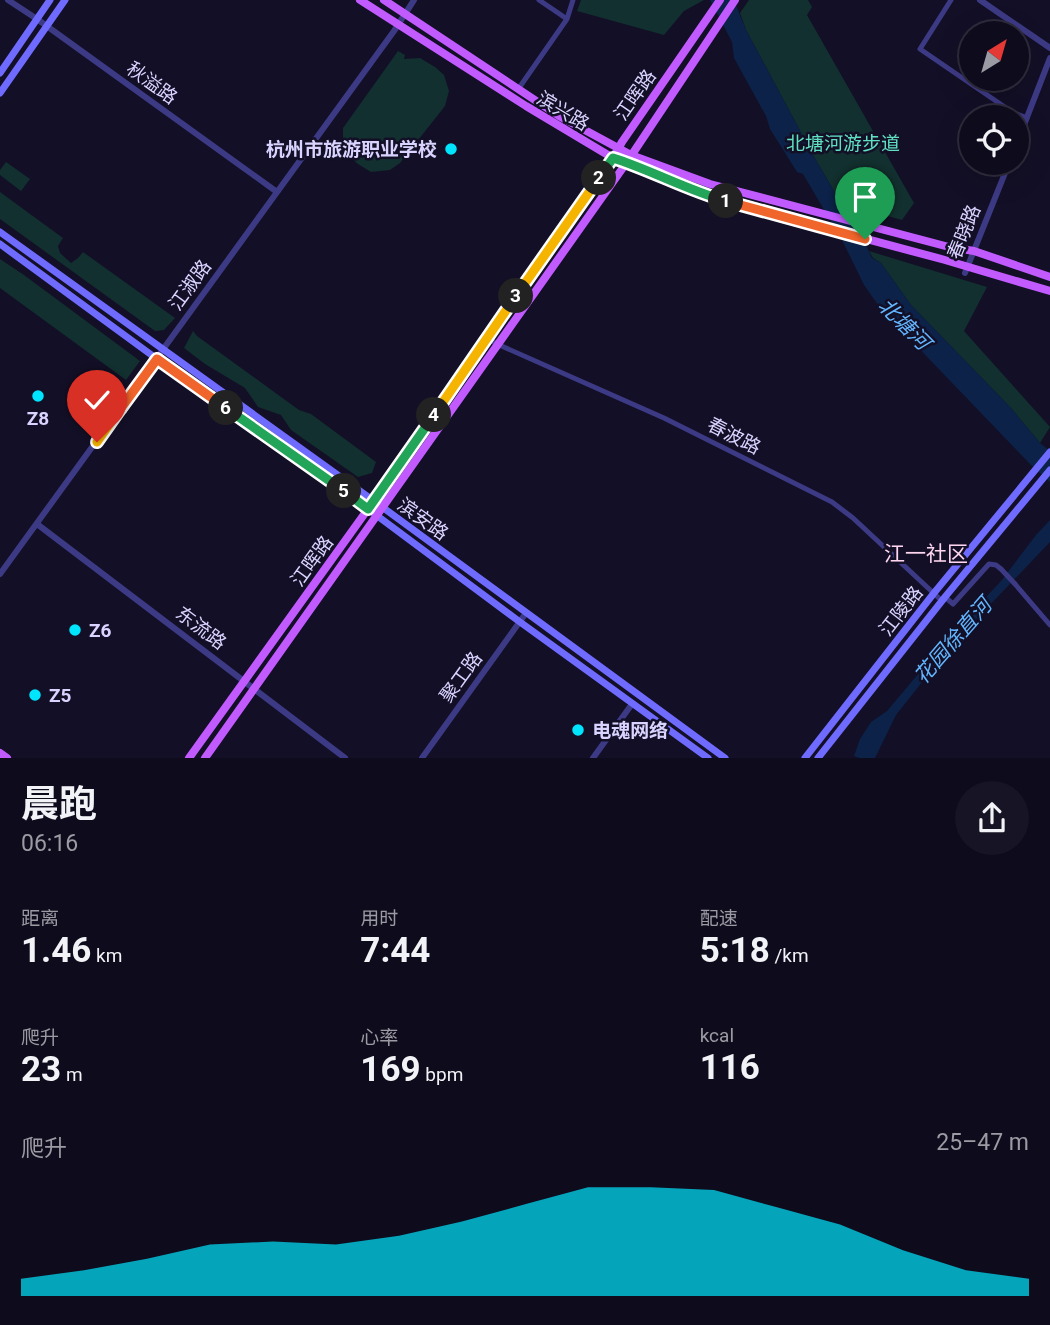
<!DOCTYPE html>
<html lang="zh">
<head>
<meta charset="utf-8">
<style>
  body { margin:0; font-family:Roboto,"Noto Sans SC",sans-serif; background:#171425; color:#f1f3f6; height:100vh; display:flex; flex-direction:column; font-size:26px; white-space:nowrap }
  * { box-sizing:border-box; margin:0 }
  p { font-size:23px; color:#9b9ba3 }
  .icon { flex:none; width:38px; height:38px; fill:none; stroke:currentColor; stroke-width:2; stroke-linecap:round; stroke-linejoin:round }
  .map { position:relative; height:758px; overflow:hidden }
  .sheet { display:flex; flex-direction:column; background:#0e0b1c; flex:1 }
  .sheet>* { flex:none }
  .needle { width:46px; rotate:37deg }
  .tools { position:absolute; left:959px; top:21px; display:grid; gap:14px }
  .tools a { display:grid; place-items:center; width:70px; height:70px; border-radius:50%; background:#0e0b1c; box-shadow:0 7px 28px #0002,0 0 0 2px #2e2b3b; font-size:35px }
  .pin { position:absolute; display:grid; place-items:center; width:60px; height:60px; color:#fff; margin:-72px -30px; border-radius:50% 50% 50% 0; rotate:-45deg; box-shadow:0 0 7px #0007 }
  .pin .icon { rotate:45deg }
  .km { position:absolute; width:35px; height:35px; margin:-18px; border-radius:50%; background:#222; color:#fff; font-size:19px; line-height:35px; text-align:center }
  .round { display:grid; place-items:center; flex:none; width:74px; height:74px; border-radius:37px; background:#171425 }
  .overview { display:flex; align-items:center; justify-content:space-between; height:119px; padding:0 21px }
  h1 { font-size:38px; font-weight:700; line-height:52px }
  .stats { display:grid; grid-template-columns:repeat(3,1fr); gap:10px; height:119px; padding:7px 21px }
  .stats div { display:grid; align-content:center }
  .stats b { font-size:35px; font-weight:700 }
  .stats small { font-size:19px; font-weight:400 }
  .stats p { font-size:19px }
  .chart { height:196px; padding:14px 21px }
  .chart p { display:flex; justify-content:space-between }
  .chart svg { width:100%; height:126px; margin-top:7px; fill:#00e5ff; opacity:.7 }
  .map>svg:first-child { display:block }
</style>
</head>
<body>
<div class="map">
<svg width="1050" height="758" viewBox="0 0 1050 758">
  <rect width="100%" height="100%" fill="#130f26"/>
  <path fill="#12302f" d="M581 0H704L684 11 664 35 577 11Z
    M749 0H808L812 7 807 15 914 203 902 220 841 203 813 155 746 30 740 13Z
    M398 51 405 55 404 59 420 58 435 67 444 75 449 91 445 106 400 163 390 170 371 172 358 164 348 155 343 145V128Z
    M6 162 30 179 21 191 0 175V170Z
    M0 192 63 238 58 246 60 253 71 263 78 258 83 252 175 318 164 330 155 331 0 219Z
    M869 251 987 287 964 331 1050 427 1040 443 1010 407 911 305 881 263 873 258Z
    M0 259 24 275 140 361 126 380 0 288Z
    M193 331 197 336 299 410 311 414 376 462 372 473 358 477 291 430 281 415 258 407 245 388 205 364 184 348Z"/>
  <path fill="#0c2248" d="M710 0H734L746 30 813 155 841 203 846 204 872 258 881 263 911 305 1010 407 1040 443 1050 451V482L1030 464 881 309 864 285 843 242 803 174 797 172 770 129 766 116 734 58 732 42Z
    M1050 520V542L968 628 923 681 896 715 875 758H859L854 756 860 739 871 722 887 711 956 629 1001 581 1036 535Z"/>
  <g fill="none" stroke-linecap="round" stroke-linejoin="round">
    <path stroke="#3d3a85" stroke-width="5" d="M539 0 567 19
      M951 0 920 49 1012 112 1027 118
      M519 88 567 19 573 0
      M487 338 497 344 664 418 832 502 853 518 942 601
      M1015 584 1050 625
      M945 597 953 604 989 564 996 565 1001 569"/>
    <path stroke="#3d3a85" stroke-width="6" d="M8 0 37 19 277 192
      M980 0 1050 48
      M1017 143 1050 58
      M965 273 1009 163
      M37 524 345 758
      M0 574 394 31 414 0
      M422 758 526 613
      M593 758 632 704"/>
    <path stroke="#6f6bff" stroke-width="7" d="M0 73 50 0
      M0 93 65 0
      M0 232 374 501 725 758
      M0 244 157 359 368 509 520 622 708 758
      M805 758 934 593 1050 452
      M818 758 945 597 1050 470"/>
    <path stroke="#c25bff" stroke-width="8" d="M360 0 526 106 613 158 627 162 706 196 945 260 1050 291
      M384 0 559 116 631 155 710 184 949 247 974 251 1050 277
      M0 753 7 758
      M189 758 368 509 610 163 622 142 720 0
      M205 758 627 162 735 0"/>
    <path stroke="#3d3a85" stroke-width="5" d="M1001 569 1015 584"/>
  </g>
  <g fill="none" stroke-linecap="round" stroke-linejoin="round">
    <g stroke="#fff" stroke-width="14">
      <path id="split-1" d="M726 201 865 239"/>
    </g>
    <g stroke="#fff" stroke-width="14">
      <path id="split-2" d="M599 178 613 158C651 170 687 190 726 201"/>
    </g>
    <g stroke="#fff" stroke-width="14">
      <path id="split-3" d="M516 296 599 178"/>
    </g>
    <g stroke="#fff" stroke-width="14">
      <path id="split-4" d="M434 415 516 296"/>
    </g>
    <g stroke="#fff" stroke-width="14">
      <path id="split-5" d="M344 491 368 509 434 415"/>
    </g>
    <g stroke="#fff" stroke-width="14">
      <path id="split-6" d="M226 408 344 491"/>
    </g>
    <g stroke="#fff" stroke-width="14">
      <path id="split-7" d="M121 408 157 359 226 408"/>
    </g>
    <g stroke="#fff" stroke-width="14">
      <path id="split-8" d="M97 442 121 408"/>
    </g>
    <use href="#split-1" stroke="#f0652b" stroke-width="9"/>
    <use href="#split-2" stroke="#22a559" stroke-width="9"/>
    <use href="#split-3" stroke="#f5b400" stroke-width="9"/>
    <use href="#split-4" stroke="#f5b400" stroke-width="9"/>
    <use href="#split-5" stroke="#22a559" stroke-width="9"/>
    <use href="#split-6" stroke="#22a559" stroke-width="9"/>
    <use href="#split-7" stroke="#f0652b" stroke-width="9"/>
    <use href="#split-8" stroke="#f5b400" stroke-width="9"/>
  </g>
  <g fill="#00e5ff" stroke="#130f26" stroke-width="2.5">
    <circle cx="451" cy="149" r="7"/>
    <circle cx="38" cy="396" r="7"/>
    <circle cx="75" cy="630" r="7"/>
    <circle cx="35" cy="695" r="7"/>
    <circle cx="578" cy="730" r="7"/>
  </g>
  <g text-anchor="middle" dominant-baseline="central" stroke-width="5" stroke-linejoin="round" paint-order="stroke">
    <g font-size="19" fill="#d9d4ff" stroke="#130f26">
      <text transform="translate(152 83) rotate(36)">秋溢路</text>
      <text transform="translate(635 95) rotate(-55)">江晖路</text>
      <text transform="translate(563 111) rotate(31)">滨兴路</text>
      <text transform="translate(964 232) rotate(-68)">春晓路</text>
      <text transform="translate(190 285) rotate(-54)">江淑路</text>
      <text transform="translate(734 436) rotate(27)">春波路</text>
      <text transform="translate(423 519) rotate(36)">滨安路</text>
      <text transform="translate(312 561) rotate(-54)">江晖路</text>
      <text transform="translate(901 611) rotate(-52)">江陵路</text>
      <text transform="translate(201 628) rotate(37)">东流路</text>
      <text transform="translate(461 677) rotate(-54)">聚工路</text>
    </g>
    <g font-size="19" fill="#5fe0c0" stroke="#130f26">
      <text x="843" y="143">北塘河游步道</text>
    </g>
    <g font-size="19" font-weight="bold" fill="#d9d4ff" stroke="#130f26" text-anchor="start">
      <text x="437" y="149" text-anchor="end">杭州市旅游职业学校</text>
      <text x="38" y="418" text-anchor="middle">Z8</text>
      <text x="89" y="630">Z6</text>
      <text x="49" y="695">Z5</text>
      <text x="592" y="730">电魂网络</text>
    </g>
    <g font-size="21" font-style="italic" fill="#62b6ff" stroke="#130f26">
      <text transform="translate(904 324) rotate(45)">北塘河</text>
      <text transform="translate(953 641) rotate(-49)">花园徐直河</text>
    </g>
    <g font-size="21" fill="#ffd6f0" stroke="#130f26">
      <text x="926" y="554">江一社区</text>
    </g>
  </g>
</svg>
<div class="tools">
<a><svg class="needle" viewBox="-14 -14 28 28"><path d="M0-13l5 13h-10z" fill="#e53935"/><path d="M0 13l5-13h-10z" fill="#9b9ba3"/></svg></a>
<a><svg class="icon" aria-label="locate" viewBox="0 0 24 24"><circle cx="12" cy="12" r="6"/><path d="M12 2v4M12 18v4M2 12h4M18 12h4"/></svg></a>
</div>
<div class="pin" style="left:865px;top:239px;background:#1e9e55"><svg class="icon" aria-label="arrive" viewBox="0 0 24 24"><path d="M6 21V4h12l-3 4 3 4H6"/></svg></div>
<div class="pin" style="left:97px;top:442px;background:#d93025"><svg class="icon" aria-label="check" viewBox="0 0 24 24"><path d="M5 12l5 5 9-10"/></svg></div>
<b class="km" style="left:726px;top:201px">1</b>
<b class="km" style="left:599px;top:178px">2</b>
<b class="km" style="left:516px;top:296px">3</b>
<b class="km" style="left:434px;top:415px">4</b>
<b class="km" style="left:344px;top:491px">5</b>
<b class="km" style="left:226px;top:408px">6</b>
</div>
<section class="sheet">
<div class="overview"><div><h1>晨跑</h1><p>06:16</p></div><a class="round"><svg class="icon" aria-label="share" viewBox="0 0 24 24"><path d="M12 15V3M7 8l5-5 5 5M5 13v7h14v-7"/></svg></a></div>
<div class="stats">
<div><p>距离</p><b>1.46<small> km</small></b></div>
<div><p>用时</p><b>7:44</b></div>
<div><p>配速</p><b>5:18<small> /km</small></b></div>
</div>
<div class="stats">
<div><p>爬升</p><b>23<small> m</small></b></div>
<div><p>心率</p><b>169<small> bpm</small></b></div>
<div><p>kcal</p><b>116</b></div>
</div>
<div class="chart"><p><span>爬升</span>25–47 m</p>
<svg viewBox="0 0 160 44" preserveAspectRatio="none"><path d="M0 44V38L10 35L20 31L30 26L40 25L50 26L60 23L70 18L80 12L90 6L100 6L110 7L120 13L130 19L140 28L150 35L160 38V44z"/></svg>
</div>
</section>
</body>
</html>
